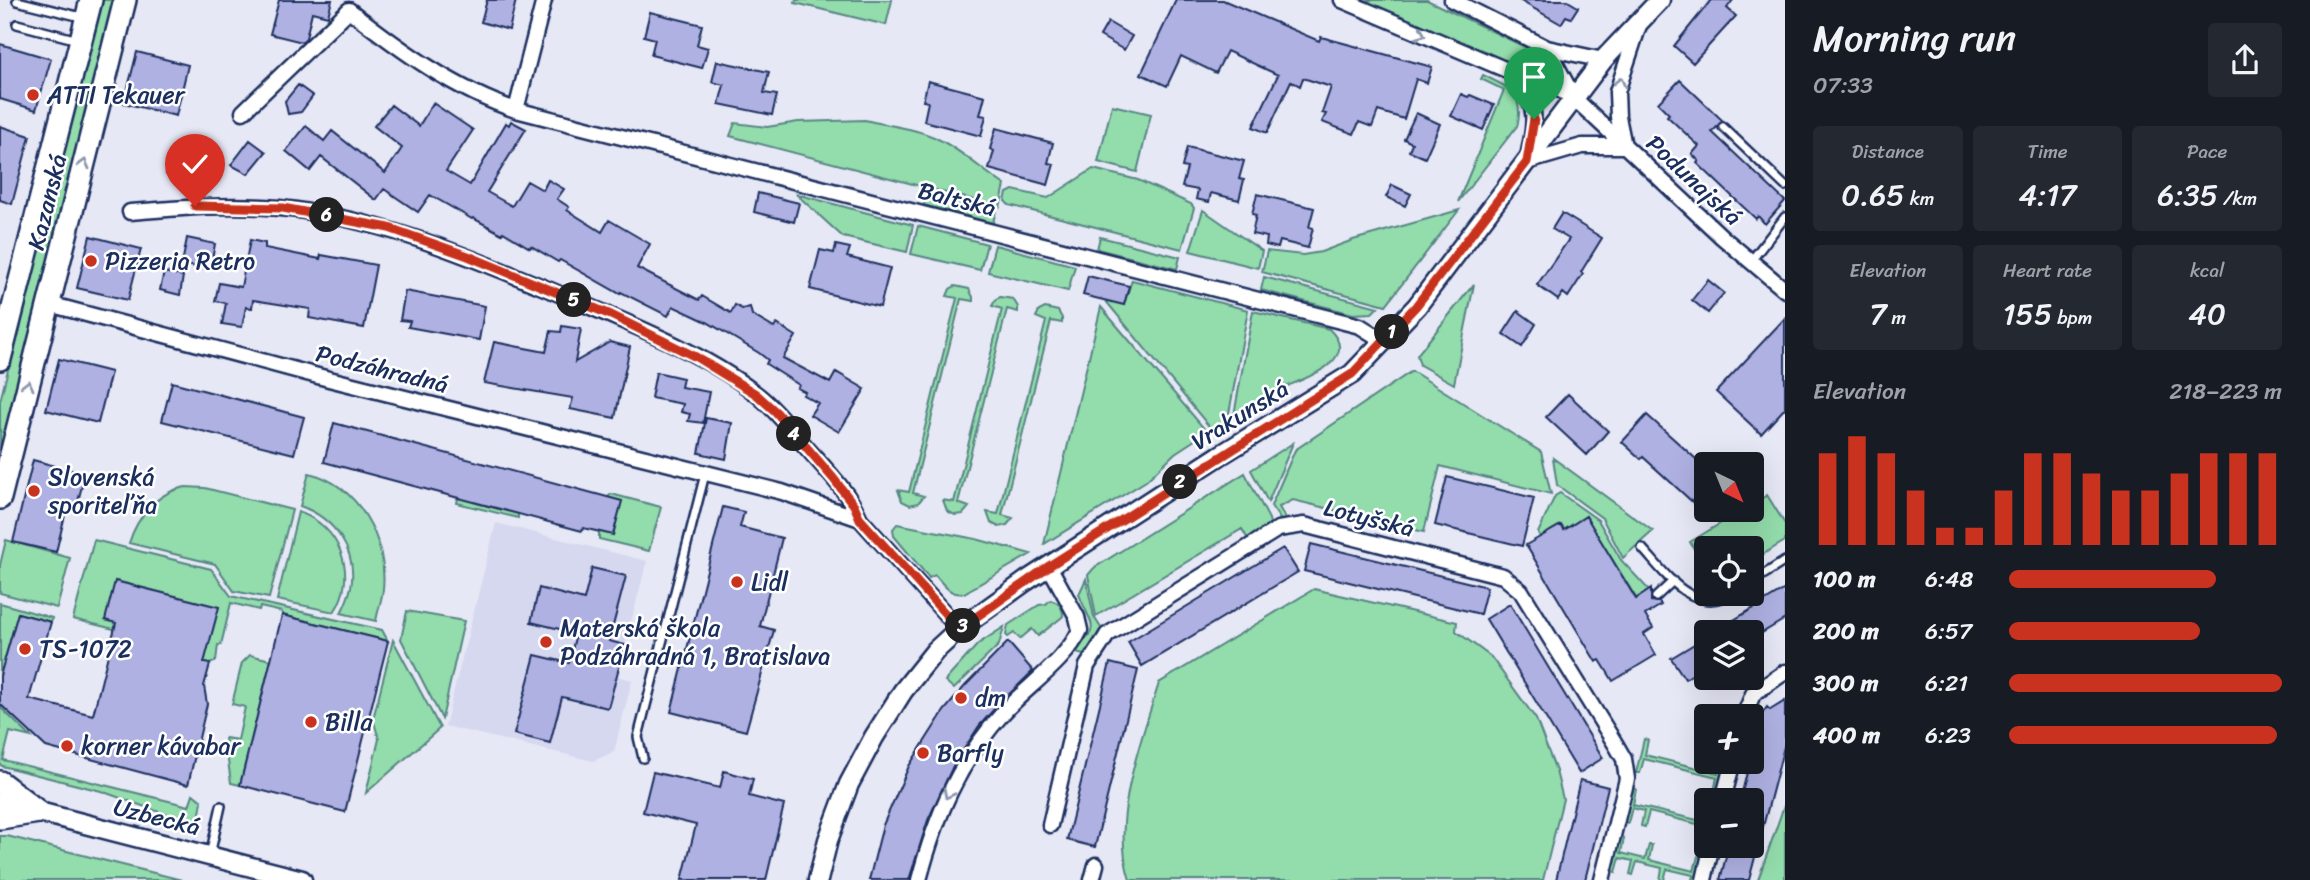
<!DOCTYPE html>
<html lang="en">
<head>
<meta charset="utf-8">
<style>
  body { margin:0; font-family:Sriracha,sans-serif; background:#242831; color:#f1f3f6; height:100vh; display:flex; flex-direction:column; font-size:26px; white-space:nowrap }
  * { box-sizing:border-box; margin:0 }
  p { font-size:23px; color:#9ea1a6 }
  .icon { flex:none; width:38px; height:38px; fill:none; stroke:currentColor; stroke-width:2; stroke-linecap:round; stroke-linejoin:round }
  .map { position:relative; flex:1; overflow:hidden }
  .side { display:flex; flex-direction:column; background:#171b24; width:525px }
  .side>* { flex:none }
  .needle { width:46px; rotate:137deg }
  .tools { position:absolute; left:1694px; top:452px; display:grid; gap:14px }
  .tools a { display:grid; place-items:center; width:70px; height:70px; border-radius:7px; background:#171b24; box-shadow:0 7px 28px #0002; font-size:35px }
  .pin { position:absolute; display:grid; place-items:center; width:60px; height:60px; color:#fff; margin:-72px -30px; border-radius:50% 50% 50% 0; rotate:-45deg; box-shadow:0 0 7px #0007 }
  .pin .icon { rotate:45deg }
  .km { position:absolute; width:35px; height:35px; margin:-18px; border-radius:50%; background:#222; color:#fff; font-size:19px; line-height:35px; text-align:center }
  .round { display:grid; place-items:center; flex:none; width:74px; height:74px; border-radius:7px; background:#242831 }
  .headline { display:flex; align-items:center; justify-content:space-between; height:119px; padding:0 28px }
  h1 { font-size:38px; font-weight:600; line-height:52px }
  .figures { display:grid; grid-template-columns:repeat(3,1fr); gap:10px; height:119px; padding:7px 28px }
  .figures div { display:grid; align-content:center; border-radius:7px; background:#242831; text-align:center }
  .figures b { font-size:30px; font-weight:600 }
  .figures small { font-size:19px; font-weight:400 }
  .figures p { font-size:19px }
  .chart { height:196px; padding:14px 28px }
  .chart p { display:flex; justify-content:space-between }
  .chart svg { width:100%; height:126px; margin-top:7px; stroke:#c8321e; stroke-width:6 }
  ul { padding:0 28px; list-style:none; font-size:23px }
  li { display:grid; grid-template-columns:112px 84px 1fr; align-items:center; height:52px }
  li i { height:18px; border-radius:9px; background:#c8321e }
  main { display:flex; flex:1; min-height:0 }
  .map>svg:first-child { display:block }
</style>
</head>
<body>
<main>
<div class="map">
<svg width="1785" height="880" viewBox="0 0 1785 880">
  <rect width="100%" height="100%" fill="#e7e8f6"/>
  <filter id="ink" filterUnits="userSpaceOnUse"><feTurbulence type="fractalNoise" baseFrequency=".0143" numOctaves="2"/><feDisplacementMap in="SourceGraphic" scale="14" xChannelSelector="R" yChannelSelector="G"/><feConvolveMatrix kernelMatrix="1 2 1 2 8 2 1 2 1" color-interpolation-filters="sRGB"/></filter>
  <g filter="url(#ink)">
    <path fill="#d6d8f0" d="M496 523 647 561 617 676 632 680 614 752 593 761 445 726Z"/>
    <path fill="#93dcab" stroke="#578684" stroke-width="2" d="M101 0H115L0 452V401Z
      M796 0H892L886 25 795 3Z
      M1360 0H1427L1548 58 1551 68 1546 74 1540 75Z
      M1483 75 1513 90C1519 102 1521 114 1517 126L1458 202 1504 90 1481 79Z
      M1112 105 1151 114 1137 172 1098 162Z
      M865 120C888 126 917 128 938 139 961 150 983 171 1005 185L1000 207 730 136 735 123 767 127 798 122Z
      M1093 169 1138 180 1191 204 1194 208 1182 249 1009 205 1005 201 1007 193 1013 190 1048 198Z
      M927 193 996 210 993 223 924 205Z
      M796 194 913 225 907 252 843 237Z
      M1203 210 1262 251 1258 268 1190 251Z
      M1459 210 1386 305 1262 272 1267 251 1303 255 1321 252 1353 240Z
      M918 226 987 244 980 270 911 254Z
      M1100 237 1180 257 1177 269 1097 249Z
      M995 245 1075 266 1068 291 988 272Z
      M1264 277 1378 307 1372 313 1353 314 1261 290Z
      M1132 280 1248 310 1228 419 1212 430 1105 300 1124 304Z
      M1474 284 1454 384 1420 365 1417 355Z
      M955 286 969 289 973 297V301L961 299 913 493 924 496 918 503 910 505 902 501 898 490 909 492 957 298 947 296 950 289Z
      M1000 297 1013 299 1018 307V312L1007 309 958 503 969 507 963 514 955 515 947 511 943 500 954 502 1002 309 992 306 996 299Z
      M1101 307 1207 432 1175 453 1146 481 1044 544Z
      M1045 308 1058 311 1062 318V323L1051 321 1002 515 1013 518 1007 525 999 527 991 523 987 512 998 514 1046 321 1036 317 1039 311Z
      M1253 311 1329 329C1364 362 1299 380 1278 390 1263 397 1249 407 1234 415Z
      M1412 371 1541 452 1551 494 1440 466 1424 532 1293 500 1279 507 1286 520 1282 522 1271 506 1295 450Z
      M1293 443 1268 502 1251 470Z
      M1553 458 1653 531 1623 558 1602 518 1557 485Z
      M309 473C358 485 388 539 383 589 382 599 378 610 376 621L341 613C345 605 349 596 351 587 358 551 334 518 300 506Z
      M1245 473 1269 519 1271 527 1249 541 1242 529 1096 616 1088 575 1094 568Z
      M186 487 205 488 292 510 269 598 234 591 215 564 129 543C137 517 158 491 186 487Z
      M1560 493 1598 520 1621 560 1649 590 1636 598 1586 517 1564 530 1560 525 1550 531 1547 536 1545 534 1540 537 1538 533 1555 496Z
      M611 494 661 507 649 551 599 539V531L613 534 607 498Z
      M1767 495 1785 524V541L1752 561V548H1706V569L1690 542 1744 509H1752V505Z
      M458 498 518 514V518L457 503Z
      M298 512C340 525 359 575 334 612L277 600Z
      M897 524 976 539 1031 554 964 593C950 596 943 584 935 575L929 578 894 536 893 529Z
      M6 540 70 558 57 608 0 593V565Z
      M94 540 211 569 231 596 382 630 388 641 282 615V612L260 607 259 610 231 603 221 645H218L216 661 210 664 202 662 218 607 116 581 120 624 130 633 73 619Z
      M1086 579 1094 617 1103 631 1088 656 1072 652C1104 626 1090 626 1079 594Z
      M1314 589 1457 622 1456 631 1491 657 1536 719 1556 771 1563 799 1543 880H1130C1110 820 1141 741 1159 683Z
      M1050 600C1059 602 1063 607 1063 616L1061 618 1038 636 1032 629 1020 639 1014 633 1008 637 1006 635 1008 625 1039 605 1046 604Z
      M0 603 52 618 51 622 18 613 0 676Z
      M407 611 464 621 442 719 401 639Z
      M1004 627 999 645 954 689 945 681 978 644Z
      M393 640 440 728 366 793 379 739 373 719Z
      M250 655 271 660 240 785 231 783 225 738 238 740 245 707 232 704 242 663Z
      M0 707 31 737 10 732 3 760 189 806 193 794 202 801 198 826 101 791 2 766 0 764Z
      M1644 739 1648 740 1645 755 1718 773 1721 761H1725L1717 793 1714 792 1717 777 1644 759 1640 773H1636Z
      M1632 788 1636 789 1633 805 1706 822 1705 842 1701 841 1705 826 1649 812 1645 827 1641 826 1644 811 1632 808 1628 823 1624 822Z
      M1785 803V880H1758Z
      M0 836H7L182 880H0Z
      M1620 837 1624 838 1621 853 1645 859 1649 845H1652L1649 860 1694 871 1698 856 1701 857 1696 880H1692L1693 875 1667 869 1664 880H1660L1662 868 1637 862 1633 875 1630 874 1633 861 1620 858 1616 872 1612 871Z"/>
    <path fill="#afb1e2" stroke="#1b2f5e" stroke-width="2" d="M279 0H332L328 16 312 12 306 38 302 42 270 34Z
      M487 0H516L509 30 481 22Z
      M1176 0H1223L1319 41 1321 37 1432 67 1427 83 1416 79 1404 119 1378 111 1372 127 1359 122 1354 134 1322 122 1326 114 1322 113 1331 87 1303 78 1300 86 1291 81 1267 133 1253 127 1278 75 1227 51 1216 73 1181 56 1167 86 1141 74Z
      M1519 0H1566L1578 7 1571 18 1566 16 1561 24Z
      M1711 0H1733L1727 8 1736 16 1693 63 1674 46Z
      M650 12 702 25 697 45 708 48 702 68 651 55 655 39 644 36Z
      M1108 22 1132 36 1124 50 1100 36Z
      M0 44 51 59 36 110 0 99Z
      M137 52 188 65 176 116 124 103Z
      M717 61 769 72 764 93 777 95 772 115 719 104 724 85 712 82Z
      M1680 80 1723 121 1712 132 1785 201 1765 224 1758 216 1756 219 1697 163 1699 161 1692 154 1699 146 1667 116 1669 114 1658 103Z
      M928 81 985 96 980 115 986 116 981 136 924 121 928 102 923 101Z
      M298 85 313 96 301 112 288 114 285 101Z
      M1461 94 1468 97 1470 95 1494 105 1483 130 1451 116Z
      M433 103 473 130 446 171 470 185 506 123 509 125 511 121 526 129 487 192 512 206 527 181 543 190 548 180 564 189 557 199 569 207 567 210 602 232 609 220 650 244 637 268 699 300 702 296 731 313 735 305 742 309 750 307 752 315 774 328 777 324 796 336 783 358 830 383 836 372 865 389 839 432 810 415 818 403 803 395 805 392 797 388 799 385 766 364 768 360 759 353 707 322 673 306 668 316 621 292 620 294 560 260 558 262 531 246 530 248 503 232 502 234 473 218 472 219 430 195 418 212 384 189 376 200 321 157 310 171 286 151 306 126 324 141 332 131 385 173 402 148 374 126 391 105 419 126Z
      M1416 113 1440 124 1425 158 1409 151 1412 143 1404 139Z
      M0 126 30 136 12 204 0 200Z
      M996 128 1053 143 1048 163 1054 164 1048 185 989 169 994 151 990 149Z
      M250 140 266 152 248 174 231 165Z
      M1187 147 1244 161 1239 179 1244 180 1239 200 1211 193 1209 202 1196 199 1198 190 1182 187 1187 168 1182 167Z
      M183 156 190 164 198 156 220 177 209 191 195 180 184 191 166 174Z
      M1392 185 1411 194 1405 206 1386 197Z
      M758 193 799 203 794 222 754 212Z
      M1257 194 1314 208 1309 227 1313 228 1308 248 1280 241 1278 248 1266 245 1267 237 1252 234 1256 215 1252 214Z
      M1562 213 1602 238 1581 272 1583 274 1568 297 1563 293 1558 300 1537 285 1569 239 1552 229Z
      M90 236 141 249 128 300 77 288Z
      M187 238 215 244 210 270 182 264Z
      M250 240 265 243V248L320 259 321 255 376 265 364 328 309 318 310 309 253 300 252 308 246 307 242 327 222 324 226 303 215 301 219 283 241 287Z
      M836 245 850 248 847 257 890 268 880 307 810 289 820 250 834 253Z
      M164 272 183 276 180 295 160 290Z
      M1088 276 1129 286 1124 305 1083 295Z
      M1708 280 1724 293 1708 313 1692 300Z
      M405 291 485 306 479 340 408 327 410 321 400 320Z
      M1518 311 1536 324 1522 347 1503 334Z
      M1785 318V408L1761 434 1716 392Z
      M562 326 581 329 575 362 610 342 630 347 615 418 570 409 573 398 484 383 494 342 546 352 551 331 561 332Z
      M59 359 111 372 98 423 46 410Z
      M656 372 683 378 681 387 709 392 703 423 688 421 690 414 681 412 683 404 651 398Z
      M172 382 304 417 294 454 162 421Z
      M1568 394 1608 431 1587 455 1546 417Z
      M1647 415 1706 468V500L1699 508 1643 457 1641 459 1622 442Z
      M706 418 732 423 726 459 699 453Z
      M334 423 622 501 613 535 583 528 582 531 324 462Z
      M33 460 85 474 76 509 67 507 56 552 13 542Z
      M1447 477 1534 498 1522 546 1435 525Z
      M723 507 744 512 740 527 782 538 760 626 774 630 746 731 671 712Z
      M1586 516 1636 599 1651 589V601L1659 602 1661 605 1645 615 1653 628 1644 634 1656 655 1613 681 1600 660 1596 662 1526 545 1561 525 1564 530Z
      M1311 544 1487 587 1480 614 1304 571Z
      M1283 548 1298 572 1142 666 1128 642Z
      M592 568 626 576 609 641 625 645 608 708 562 697 550 743 514 734 535 655 569 663 576 633 531 622 539 588 584 600Z
      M115 581 219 607 204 663 210 664 204 686 207 704 188 785 46 747 0 704V676L18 613 51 622 29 699 93 715 116 623 105 620Z
      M1785 589V619L1752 639V632H1714Z
      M1510 604 1603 758 1579 773 1486 619Z
      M282 615 388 641 345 812 240 785Z
      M1706 637V666L1685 679 1671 658Z
      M1008 642 1033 671 996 707 979 726 953 766 928 820 909 880H869L883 825 909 766 944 711 965 686Z
      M1110 663 1138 670 1095 847 1067 840Z
      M1785 701V743L1749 880H1720L1729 845H1752V800H1740L1750 761H1752L1758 726 1755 724 1767 707 1770 710Z
      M724 771 753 779 749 796 784 805 766 880H682L696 825 643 812 653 772 720 788Z
      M1580 780 1608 787 1585 880H1556Z"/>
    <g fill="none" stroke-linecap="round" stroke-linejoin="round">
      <g stroke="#1b2f5e" stroke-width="12">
        <path id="service" d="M17 1 85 18
          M17 24 78 40
          M1723 127 1785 186
          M1751 261 1785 217
          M1642 548C1665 573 1694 617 1733 593
          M1752 582 1785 561
          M1656 597 1673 581
          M643 758 638 737 705 474
          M210 855 221 806"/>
      </g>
      <g stroke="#1b2f5e" stroke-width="19">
        <path id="minor" d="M544 0 516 110 1360 326 1384 341
          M1342 0 1509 71 1557 88 1575 99 1722 237 1785 290
          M1452 0 1547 48 1603 60
          M1547 48 1574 98
          M1511 74C1541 106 1535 121 1527 162L1582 146H1624
          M243 112 349 10C399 49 455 90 516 110
          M1624 146 1618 117 1617 92 1640 22
          M130 212C190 207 250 202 310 212 399 226 479 261 562 295 622 320 704 353 755 393 775 408 790 429 806 447 826 470 848 491 860 519L959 629
          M49 304 329 379 782 492 860 519
          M1744 716 1753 694 1785 672
          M1723 800 1733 761
          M1050 825 1087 666 1104 640 1107 635 1278 529 1304 525 1503 576 1521 591 1616 745 1624 759 1627 779 1602 880
          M919 880C936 816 958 763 1003 713 1025 688 1066 661 1080 630L1077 617 1049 566
          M1092 880 1096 865
          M1704 880 1712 845"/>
      </g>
      <g stroke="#1b2f5e" stroke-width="23">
        <path id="tertiary" d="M0 802 302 880
          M818 880 828 840 849 784 874 737 903 691 935 651 959 629 1026 581 1219 456 1352 374 1417 306 1603 60 1660 0"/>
      </g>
      <g stroke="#1b2f5e" stroke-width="26">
        <path id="secondary" d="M0 359 91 0
          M0 498 125 0
          M0 782 39 812
          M0 818 39 812"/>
      </g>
      <use href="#service" stroke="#fff" stroke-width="7"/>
      <use href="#minor" stroke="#fff" stroke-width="14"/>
      <use href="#tertiary" stroke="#fff" stroke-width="18"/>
      <use href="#secondary" stroke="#fff" stroke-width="21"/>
    </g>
    <defs><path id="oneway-chevron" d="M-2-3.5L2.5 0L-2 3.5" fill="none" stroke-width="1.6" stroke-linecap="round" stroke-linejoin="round" transform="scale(1.75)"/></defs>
    <g stroke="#8d97ae">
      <use href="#oneway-chevron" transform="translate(1421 34) rotate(23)"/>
      <use href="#oneway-chevron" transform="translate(1620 82) rotate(-76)"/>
      <use href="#oneway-chevron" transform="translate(84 164) rotate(-76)"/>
      <use href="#oneway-chevron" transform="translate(28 385) rotate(-76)"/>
      <use href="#oneway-chevron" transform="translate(948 794) rotate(117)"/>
    </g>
  </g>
  <g fill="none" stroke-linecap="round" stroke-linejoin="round" filter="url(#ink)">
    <g stroke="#fff" stroke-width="14">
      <path id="route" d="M195 206 283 208 389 228 468 256 611 315 696 357 756 394 776 412 833 478 854 505 860 519 959 629 1049 566 1352 374 1416 306 1527 162 1534 119"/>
    </g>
    <use href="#route" stroke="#c8321e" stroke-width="9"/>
  </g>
  <g fill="#c8321e" stroke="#fff" stroke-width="2.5">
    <circle cx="33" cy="95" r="7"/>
    <circle cx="91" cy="261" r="7"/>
    <circle cx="34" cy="491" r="7"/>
    <circle cx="737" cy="582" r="7"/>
    <circle cx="546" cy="642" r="7"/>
    <circle cx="25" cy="649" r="7"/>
    <circle cx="961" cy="698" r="7"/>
    <circle cx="311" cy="722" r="7"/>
    <circle cx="67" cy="746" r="7"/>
    <circle cx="923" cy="753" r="7"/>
  </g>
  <g text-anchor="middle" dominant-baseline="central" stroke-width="5" stroke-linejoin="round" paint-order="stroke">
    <g font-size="24" fill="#1b2f5e" stroke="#fff" text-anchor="start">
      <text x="47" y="95">ATTI Tekauer</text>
      <text x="105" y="261">Pizzeria Retro</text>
      <text x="48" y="477">Slovenská<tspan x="48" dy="28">sporiteľňa</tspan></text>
      <text x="751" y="582">Lidl</text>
      <text x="560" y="628">Materská škola<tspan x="560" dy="28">Podzáhradná 1, Bratislava</tspan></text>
      <text x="39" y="649">TS-1072</text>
      <text x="975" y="698">dm</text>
      <text x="325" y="722">Billa</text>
      <text x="81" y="746">korner kávabar</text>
      <text x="937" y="753">Barfly</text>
    </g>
    <g font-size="24" fill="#1b2f5e" stroke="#fff">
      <text transform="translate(1694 180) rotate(43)">Podunajská</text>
      <text transform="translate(957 199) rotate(14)">Baltská</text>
      <text transform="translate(47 202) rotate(-76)">Kazanská</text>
      <text transform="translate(382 369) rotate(14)">Podzáhradná</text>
      <text transform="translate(1240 415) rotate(-32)">Vrakunská</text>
      <text transform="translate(1369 518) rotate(14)">Lotyšská</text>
      <text transform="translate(157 817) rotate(14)">Uzbecká</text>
    </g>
  </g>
</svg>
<div class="tools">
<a><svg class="needle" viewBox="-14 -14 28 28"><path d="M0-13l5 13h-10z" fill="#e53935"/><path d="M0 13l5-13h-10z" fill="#9ea1a6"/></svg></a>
<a><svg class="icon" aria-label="locate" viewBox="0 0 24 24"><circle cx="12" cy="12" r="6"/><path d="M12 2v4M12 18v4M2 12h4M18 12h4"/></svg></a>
<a><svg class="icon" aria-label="layers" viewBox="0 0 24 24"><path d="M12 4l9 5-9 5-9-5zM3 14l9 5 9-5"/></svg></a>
<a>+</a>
<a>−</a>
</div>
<div class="pin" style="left:1534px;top:119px;background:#1e9e55"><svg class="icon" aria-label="arrive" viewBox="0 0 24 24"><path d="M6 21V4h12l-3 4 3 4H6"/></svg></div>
<div class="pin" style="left:195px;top:206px;background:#d93025"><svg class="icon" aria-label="check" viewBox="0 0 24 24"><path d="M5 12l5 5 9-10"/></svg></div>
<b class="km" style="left:1392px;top:332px">1</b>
<b class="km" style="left:1180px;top:482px">2</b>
<b class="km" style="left:963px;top:626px">3</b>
<b class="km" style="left:794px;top:434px">4</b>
<b class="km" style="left:574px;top:300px">5</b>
<b class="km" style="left:327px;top:215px">6</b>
</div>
<section class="side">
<div class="headline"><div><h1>Morning run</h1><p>07:33</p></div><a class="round"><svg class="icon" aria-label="share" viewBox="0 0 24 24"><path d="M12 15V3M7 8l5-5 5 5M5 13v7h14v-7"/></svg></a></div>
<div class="figures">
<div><p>Distance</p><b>0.65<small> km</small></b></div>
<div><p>Time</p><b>4:17</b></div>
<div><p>Pace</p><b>6:35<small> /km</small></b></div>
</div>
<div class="figures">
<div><p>Elevation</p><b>7<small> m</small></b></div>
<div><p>Heart rate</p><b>155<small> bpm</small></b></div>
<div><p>kcal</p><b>40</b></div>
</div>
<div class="chart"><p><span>Elevation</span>218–223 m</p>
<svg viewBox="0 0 160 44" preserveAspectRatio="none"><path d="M5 44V12M15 44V6M25 44V12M35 44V25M45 44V38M55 44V38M65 44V25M75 44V12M85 44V12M95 44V19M105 44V25M115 44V25M125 44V19M135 44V12M145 44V12M155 44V12"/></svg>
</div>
<ul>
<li><b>100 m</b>6:48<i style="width:76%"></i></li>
<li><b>200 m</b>6:57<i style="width:70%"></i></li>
<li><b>300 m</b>6:21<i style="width:100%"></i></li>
<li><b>400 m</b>6:23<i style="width:98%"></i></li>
</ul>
</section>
</main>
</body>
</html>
